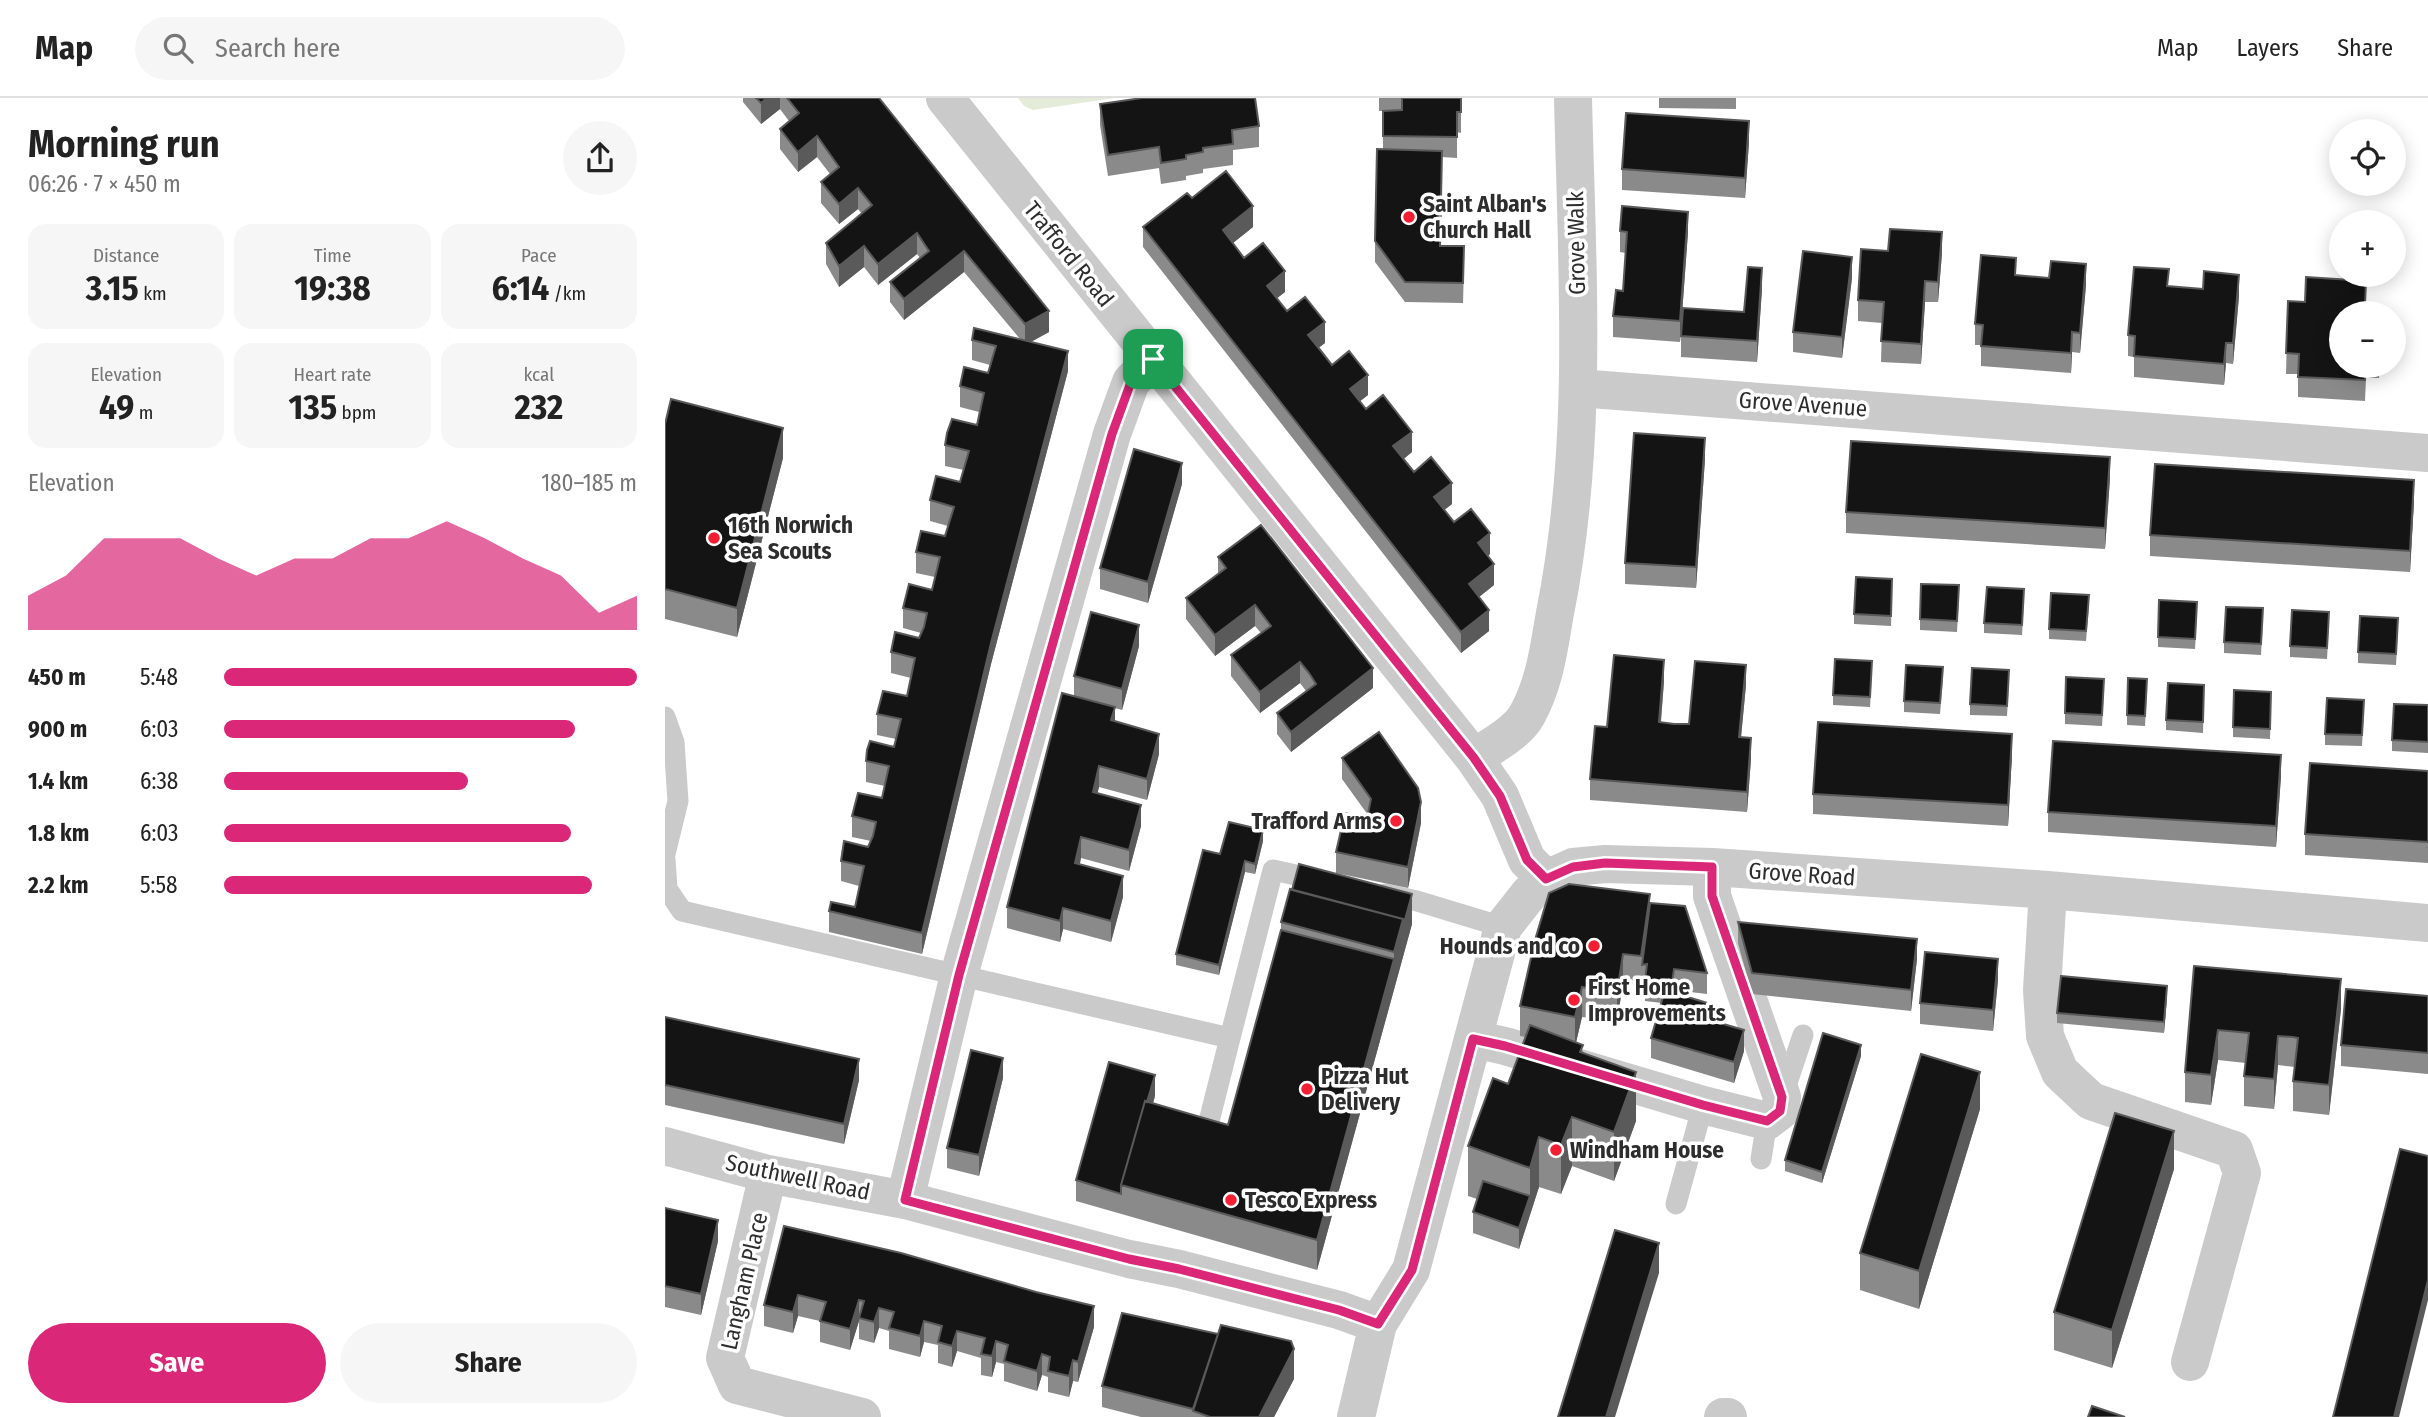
<!DOCTYPE html>
<html lang="en">
<head>
<meta charset="utf-8">
<style>
  body { margin:0; font-family:"Fira Sans Condensed",sans-serif; background:#f6f6f6; color:#222; height:100vh; display:flex; flex-direction:column; font-size:26px; white-space:nowrap }
  * { box-sizing:border-box; margin:0 }
  p { font-size:23px; color:#767676 }
  .icon { flex:none; width:38px; height:38px; fill:none; stroke:currentColor; stroke-width:2; stroke-linecap:round; stroke-linejoin:round }
  .map { position:relative; flex:1; overflow:hidden }
  .details { display:flex; flex-direction:column; background:#fff; width:665px }
  .details>* { flex:none }
  .controls { position:absolute; left:1664px; top:21px; display:grid; gap:14px }
  .controls a { display:grid; place-items:center; width:77px; height:77px; border-radius:50%; background:#fff; box-shadow:0 4px 18px #0003; font-size:35px }
  .pin { position:absolute; display:grid; place-items:center; width:60px; height:60px; color:#fff; margin:-30px; border-radius:14px; box-shadow:0 4px 10px #0006 }
  .round { display:grid; place-items:center; flex:none; width:74px; height:74px; border-radius:37px; background:#f6f6f6 }
  .headline { display:flex; align-items:center; justify-content:space-between; height:119px; padding:0 28px }
  h1 { font-size:38px; font-weight:700; line-height:52px }
  .figures { display:grid; grid-template-columns:repeat(3,1fr); gap:10px; height:119px; padding:7px 28px }
  .figures div { display:grid; align-content:center; border-radius:18px; background:#f6f6f6; text-align:center }
  .figures b { font-size:35px; font-weight:700 }
  .figures small { font-size:19px; font-weight:400 }
  .figures p { font-size:19px }
  .chart { height:196px; padding:14px 28px }
  .chart p { display:flex; justify-content:space-between }
  .chart svg { width:100%; height:126px; margin-top:7px; fill:#db2777; opacity:.7 }
  .primary-button { display:flex; gap:14px; margin-top:auto; padding:14px 28px }
  .primary-button a { flex:1; height:80px; border-radius:42px; background:#db2777; color:#fff; font-size:28px; font-weight:700; line-height:80px; text-align:center }
  .primary-button a+a { background:#f6f6f6; color:#222 }
  ul { padding:0 28px; list-style:none; font-size:23px }
  li { display:grid; grid-template-columns:112px 84px 1fr; align-items:center; height:52px }
  li i { height:18px; border-radius:9px; background:#db2777 }
  header { display:flex; align-items:center; gap:42px; box-sizing:border-box; height:98px; padding:0 35px; background:#fff; border-bottom:2px solid #e0e0e0 }
  header strong { font-size:33px }
  nav { display:flex; gap:38px; margin-inline-start:auto; font-size:24px }
  .search { width:490px; height:63px; background:#f6f6f6; display:flex; align-items:center; gap:18px; box-sizing:border-box; padding:0 24px; border-radius:38px; color:#767676; font-size:26px }
  main { display:flex; flex:1; min-height:0 }
  .map>svg:first-child { display:block }
</style>
</head>
<body>
<header>
<strong>Map</strong>
<div class="search"><svg class="icon" aria-label="search" viewBox="0 0 24 24"><circle cx="10" cy="10" r="6"/><path d="M15 15l6 6"/></svg>Search here</div>
<nav><a>Map</a><a>Layers</a><a>Share</a></nav>
</header>
<main>
<section class="details">
<div class="headline"><div><h1>Morning run</h1><p>06:26 · 7 × 450 m</p></div><a class="round"><svg class="icon" aria-label="share" viewBox="0 0 24 24"><path d="M12 15V3M7 8l5-5 5 5M5 13v7h14v-7"/></svg></a></div>
<div class="figures">
<div><p>Distance</p><b>3.15<small> km</small></b></div>
<div><p>Time</p><b>19:38</b></div>
<div><p>Pace</p><b>6:14<small> /km</small></b></div>
</div>
<div class="figures">
<div><p>Elevation</p><b>49<small> m</small></b></div>
<div><p>Heart rate</p><b>135<small> bpm</small></b></div>
<div><p>kcal</p><b>232</b></div>
</div>
<div class="chart"><p><span>Elevation</span>180–185 m</p>
<svg viewBox="0 0 160 44" preserveAspectRatio="none"><path d="M0 44V32L10 25L20 12L30 12L40 12L50 19L60 25L70 19L80 19L90 12L100 12L110 6L120 12L130 19L140 25L150 38L160 32V44z"/></svg>
</div>
<ul>
<li><b>450 m</b>5:48<i style="width:100%"></i></li>
<li><b>900 m</b>6:03<i style="width:85%"></i></li>
<li><b>1.4 km</b>6:38<i style="width:59%"></i></li>
<li><b>1.8 km</b>6:03<i style="width:84%"></i></li>
<li><b>2.2 km</b>5:58<i style="width:89%"></i></li>
</ul>
<div class="primary-button"><a>Save</a><a>Share</a></div>
</section>
<div class="map">
<svg width="1763" height="1319" viewBox="0 0 1763 1319">
  <rect width="100%" height="100%" fill="#fff"/>
  <path fill="#e4ecd9" d="M353 0H450L368 12 359 8Z"/>
  <g fill="none" stroke-linecap="round" stroke-linejoin="round">
    <path stroke="#cacaca" stroke-width="21" d="M0 619 9 644 13 703 0 756
      M0 761 2 791 17 813 565 940 608 772 658 783
      M720 796 752 803 838 829
      M1118 997 1138 937
      M538 1047 565 940
      M1096 1061 1102 1023
      M1011 1106 1038 1007"/>
    <path stroke="#cacaca" stroke-width="38" d="M280 0 809 660 835 698 862 762 881 781
      M913 290 1763 355
      M809 660C826 648 852 635 862 617 880 585 884 549 890 515 924 345 912 172 908 0
      M1383 792 1377 892 1380 938 1395 974 1426 1003 1569 1052 1577 1075 1525 1264
      M808 941 840 948 1038 1007 1102 1023 1115 1013 1117 999 1047 798V769
      M0 1048 103 1076 240 1102 464 1161 514 1171 674 1212 713 1226
      M103 1076 60 1260 72 1287 197 1319
      M240 1102 294 877 447 336 466 284 488 261
      M691 1319 713 1226 746 1172 838 829 864 796 881 781 908 769 940 766 1047 769 1383 792 1763 825
      M1058 1319H1063"/>
  </g>
  <path fill="#8a8a8a" d="M78 0H214L384 234 366 244 403 273 326 566 257 856 164 834V813L190 809 194 788 176 783V763L203 749 206 743 187 739V718L217 700 220 688 201 684V663L229 649 231 641 212 637V616L242 598 246 580 226 575V554L254 540 256 535 238 530V510L267 492 270 479 251 475V454L280 438 283 428 265 423V402L295 384 299 372 280 368V347L312 327 314 314 295 309V288L323 275 325 267 307 262V242L355 241 299 174 239 222 225 204V184L255 160 252 156 213 187 199 169 174 189 161 166V145L197 116 193 111 174 126 156 105V84L165 76 152 59 133 74 115 51V31L124 23 115 11 96 26 78 4Z
    M714 0H796V35L792 34V60L777 59 776 148 799 169 798 205 740 204 710 164V143L718 51V13H714Z
    M994 0H1071V11L994 10Z
    M435 6 594 28V49L568 52V67L538 71V75L521 78V82L496 86 494 70 443 78 435 27Z
    M1084 44 1080 100 957 92V71Z
    M527 100 588 129 568 145 579 160 620 194 612 200 622 213 660 245 653 250 667 267 703 297 695 303 701 311 747 354 739 361 749 374 787 406 779 412 789 424 825 456 823 458 829 487 814 499 824 533 796 555 478 149V129Z
    M955 133 1023 134 1015 244 948 239V218L958 193 961 155 955 154Z
    M1277 155 1273 204H1260L1256 266 1216 264 1217 225 1193 223V202Z
    M1351 177 1421 187 1415 255 1407 254 1406 275 1316 268V247H1310V226Z
    M1187 180 1177 260 1128 254V234Z
    M1504 188 1574 198 1568 266 1561 265 1559 287 1469 279V259L1463 258V237Z
    M1097 191 1092 264 1016 259V238L1079 214Z
    M1623 203 1676 268H1715L1714 280H1701L1700 303 1633 299V276H1621Z
    M0 326 118 360 72 539 0 521Z
    M1040 361 1031 490 960 486V465Z
    M1445 380 1440 451 1181 435V414Z
    M517 386 483 505 435 491V470Z
    M1749 403 1745 474 1485 458V437Z
    M553 459 708 590 626 654 612 636V615L641 593 635 585 595 615 566 578V557L596 535 590 528 550 558 521 521V500L553 476Z
    M1227 492 1226 528 1189 526V516Z
    M1294 498 1292 534 1255 532V521Z
    M1359 502 1357 537 1319 535V525Z
    M1424 508 1421 543 1384 541V531Z
    M1532 515 1530 551 1493 549V539Z
    M1598 521 1596 557 1559 555V544Z
    M1664 525 1662 561 1625 559V548Z
    M1733 530 1731 567 1693 565V554Z
    M474 548 457 612 450 610V623L494 656 482 702 434 689 432 695 476 728 464 773 416 760 415 766 458 799 446 844 398 831 395 844 342 830V809L409 598V578Z
    M1207 574 1205 609 1168 607V597Z
    M1278 580 1275 616 1239 614V603Z
    M999 583 996 624 1009 626H1024L1081 587 1076 639 1086 661 1082 714 925 702V681L942 629Z
    M1344 583 1342 618 1305 617V606Z
    M1439 591 1437 628 1400 626V615Z
    M1482 592 1480 628 1462 627V617Z
    M1539 598 1538 635 1501 632V622Z
    M1606 605 1605 641 1568 639V629Z
    M1763 607V655L1727 653V642Z
    M1699 612 1697 648 1660 647V636Z
    M1347 657 1343 728 1148 716V696Z
    M677 660 756 725 743 790 671 775V754L702 720 703 717 677 681Z
    M1763 673V765L1640 757V736Z
    M1616 678 1611 749 1383 734V714Z
    M598 743 590 776 580 774 554 877 511 867V856L555 756Z
    M985 805 1042 875V896L1009 892 1008 895 1052 924 1079 953 1069 985 986 960V940L997 905 980 903V887L958 885 952 924 917 919 911 944 971 1023 949 1083 907 1068 896 1096 874 1089 854 1151 808 1135V1114L812 1101 803 1098V1048L843 986 861 939 855 938V908Z
    M616 824 747 826 652 1172 411 1103V1082L490 998 488 1005 563 1027 616 832Z
    M1073 824 1252 861 1246 913 1087 896 1073 845Z
    M1529 868 1676 911 1664 1017 1628 1013V983L1630 969 1613 967 1609 1011 1579 1008V978L1581 965 1553 962 1546 1007 1520 1004V974Z
    M1333 882 1328 933 1255 926V905Z
    M1763 898V976L1676 968V947Z
    M1502 899 1499 935 1392 925V915Z
    M0 919 194 982 179 1046 0 1007Z
    M1196 958 1157 1085 1120 1073V1062Z
    M338 980 314 1078 282 1070V1050Z
    M1315 1011 1254 1211 1195 1192V1155Z
    M1509 1071 1447 1270 1389 1252V1214Z
    M0 1110 53 1143 36 1217 0 1209Z
    M119 1128 429 1229 413 1284 408 1283 404 1299 383 1294V1279L377 1277 372 1293 339 1283V1266L331 1264 327 1279 316 1277V1260L292 1253 287 1269 273 1265V1247L259 1244 255 1259 224 1251V1233L214 1230 209 1245 194 1241V1223L185 1252 155 1244V1223L133 1218 128 1235 99 1228V1207Z
    M629 1281 609 1319H476L437 1309V1288Z"/>
  <path fill="#5a5a5a" d="M102 0H115V11L96 26V5Z
    M1084 23V44L1080 100V80Z
    M152 38V59L133 74V54Z
    M193 90V111L174 126V106Z
    M588 108V129L558 153V132Z
    M1023 114V134L1015 244V223Z
    M1277 134V155L1273 204V184Z
    M252 135V156L213 187V166Z
    M199 148V169L174 189V168Z
    M299 153V174L239 222V201Z
    M1187 159V180L1177 260V239Z
    M1421 166V187L1415 255V235Z
    M1097 170V191L1092 264V243Z
    M620 173V194L602 208V188Z
    M1574 177V198L1568 266V245Z
    M1260 183V204L1256 266V246Z
    M384 213V234L360 247V226Z
    M660 224V245L643 258V237Z
    M1407 234V254L1406 275V255Z
    M1561 245V265L1559 287V266Z
    M403 253V273L326 566 257 856V835L326 545Z
    M703 277V297L685 311V291Z
    M118 330V360L72 539V510Z
    M747 334V354L728 369V348Z
    M1040 340V361L1031 490V469Z
    M1445 359V380L1440 451V430Z
    M517 365V386L483 505V484Z
    M1749 382V403L1745 474V453Z
    M787 385V406L769 420V399Z
    M825 435V456L813 466V445Z
    M829 466V487L804 507V486Z
    M590 507V528L550 558V537Z
    M824 512V533L796 555V534Z
    M474 527V548L457 612V591Z
    M999 562V583L994 645V624Z
    M635 564V585L595 615V594Z
    M1081 567V587L1074 660V639Z
    M708 570V590L626 654V634Z
    M450 609V630L446 622Z
    M494 636V656L482 702V681Z
    M1347 636V657L1343 728V707Z
    M1086 640V661L1082 714V694Z
    M1616 657V678L1611 749V728Z
    M434 668V689L431 702 428 694Z
    M756 704V725L743 790V769Z
    M476 707V728L464 773V752Z
    M598 732V743L590 776V766Z
    M416 739V760L410 785V765Z
    M580 763V774L554 877V867Z
    M458 778V799L446 844V823Z
    M747 796V826L652 1172V1142L729 861V854L738 821Z
    M398 810V831L395 844V823Z
    M1252 841V861L1246 913V892Z
    M958 856V885L952 924V895Z
    M1333 861V882L1328 933V912Z
    M1676 881V911L1664 1017V987Z
    M1502 888V899L1499 935V924Z
    M917 889V919L910 949V919Z
    M1052 908V928L1048 923Z
    M1079 932V953L1069 985V964Z
    M1553 932V962L1546 1007V977Z
    M1613 938V967L1609 1011V981Z
    M1196 947V958L1157 1085V1074Z
    M338 960V980L314 1078V1057Z
    M194 961V982L179 1046V1026Z
    M971 974V1023L949 1083V1034Z
    M1315 974V1011L1254 1211V1173Z
    M490 977V998L464 1089 459 1087Z
    M907 1019V1068L896 1096V1047Z
    M1509 1033V1071L1447 1270V1232Z
    M874 1039V1089L854 1151V1130L865 1098V1070Z
    M53 1122V1143L36 1217V1196Z
    M994 1145V1175L950 1319H941Z
    M1763 1182V1202L1734 1319H1729Z
    M133 1197V1218L128 1235V1214Z
    M194 1202V1223L185 1252V1231Z
    M429 1208V1229L413 1284V1264Z
    M214 1210V1230L209 1245V1224Z
    M259 1223V1244L255 1259V1238Z
    M292 1233V1253L287 1269V1248Z
    M331 1243V1264L327 1279V1258Z
    M629 1251V1281L609 1319H594Z
    M377 1256V1277L372 1293V1273Z
    M408 1262V1283L404 1299V1278Z"/>
  <path fill="#141414" stroke="#5a5a5a" stroke-width="2" d="M91 0H102L96 5Z
    M122 0H214L384 213 360 226 299 153 239 201 225 184 264 153 252 135 213 166 199 148 174 168 161 145 207 107 193 90 174 106 156 84 174 69 152 38 133 54 115 31 134 15Z
    M477 0H590L594 28 567 32 568 46 538 50V54L521 57V61L496 65 494 49 443 57 435 6Z
    M737 0H796V14H792V39L718 38V13L737 12Z
    M961 15 1084 23 1080 80 957 71Z
    M712 51 777 53 775 148H799L798 185 740 184 710 143Z
    M561 73 588 108 558 132 579 160 598 145 620 173 602 188 622 213 640 199 660 224 643 237 656 253 667 267 684 253 703 277 685 291 701 311 718 297 747 334 728 348 749 374 766 359 787 385 769 399 789 424 806 411 825 435 813 445 829 466 804 486 824 512 796 534 478 129 522 95 527 100Z
    M957 108 1023 114 1015 223 948 218 951 192 958 193 962 134 955 133Z
    M1225 131 1277 134 1273 184 1260 183 1256 246 1216 243 1219 204 1193 202 1196 151 1223 153Z
    M1138 153 1187 159 1177 239 1128 234Z
    M1316 157 1351 160 1350 177 1384 180 1386 163 1421 166 1415 235 1407 234 1406 255 1316 248 1318 227 1310 226Z
    M1083 169 1097 170 1092 243 1016 238 1018 210 1079 214Z
    M1469 169 1504 171 1502 188 1538 191 1539 173 1574 177 1568 245H1561L1559 266 1469 258 1470 238 1463 237Z
    M1641 179 1701 183 1700 207 1717 208 1716 215H1676V268H1701L1700 282 1633 279 1634 256 1621 255 1623 203 1640 204Z
    M309 230 403 253 326 545 257 835 164 813 166 804 190 809 199 768 176 763 179 743 203 749 208 738 211 724 187 718 193 695 217 700 224 668 201 663 202 652 205 643 229 649 236 621 212 616 218 593 242 598 250 560 226 554 230 534 254 540 259 529 262 515 238 510 244 486 267 492 275 459 251 454 256 433 280 438 289 409 265 402 271 378 295 384 304 353 280 347 282 335 287 321 312 327 319 295 295 288 299 269 323 275 331 248 307 242Z
    M6 301 118 330 72 510 0 491V326Z
    M969 335 1040 340 1031 469 960 465Z
    M1186 343 1445 359 1440 430 1181 414Z
    M469 351 517 365 483 484 435 470Z
    M1490 366 1749 382 1745 453 1485 437Z
    M596 427 708 570 626 634 612 615 651 586 644 575 635 564 595 594 566 557 606 528 590 507 550 537 521 500 561 470 553 459Z
    M1191 479 1227 481 1226 518 1189 516Z
    M1256 486 1294 487 1292 523 1255 521Z
    M1322 489 1359 491 1357 527 1319 525Z
    M1386 495 1424 497 1421 533 1384 531Z
    M1494 502 1532 504 1530 541 1493 539Z
    M1561 509 1598 510 1596 546 1559 544Z
    M1627 512 1664 514 1662 550 1625 548Z
    M426 514 474 527 457 591 409 578Z
    M1695 518 1733 520 1731 556 1693 554Z
    M949 557 999 562 994 624 1009 626H1024L1030 563 1081 567 1074 639 1086 640 1082 694 925 681 930 628 942 629Z
    M1170 561 1207 563 1205 599 1168 597Z
    M1241 567 1278 569 1275 605 1239 603Z
    M1307 570 1344 572 1342 608 1305 606Z
    M1401 579 1439 581 1437 617 1400 615Z
    M1463 580 1482 581 1480 618 1462 617Z
    M1503 585 1539 587 1538 624 1501 622Z
    M1569 592 1606 594 1605 631 1568 629Z
    M397 595 450 609 446 622 494 636 482 681 434 668 428 694 476 707 464 752 416 739 410 765 458 778 446 823 398 810 395 823 342 809Z
    M1662 600 1699 602 1697 637 1660 636Z
    M1729 606 1763 607V644L1727 642Z
    M1153 624 1347 636 1343 707 1148 696Z
    M714 634 753 690 756 704 743 769 671 754 680 715 702 720 706 701 677 660Z
    M1388 643 1616 657 1611 728 1383 714Z
    M1645 665 1763 673V744L1640 736Z
    M564 724 598 732 590 766 580 763 554 867 511 856 538 752 555 756Z
    M634 766 747 796 738 829V821L627 792Z
    M904 786 985 796 976 858 958 856 952 895 917 889 910 919 855 908 870 842 884 795Z
    M625 791 738 821 729 854 616 824Z
    M985 805 1020 808 1042 875 1009 871 1007 885 980 882 982 866 977 867Z
    M1073 824 1252 841 1246 892 1087 875Z
    M616 832 729 861 652 1142 456 1087 480 1003 563 1027Z
    M1260 854 1333 861 1328 912 1255 905Z
    M1529 868 1676 881 1664 987 1628 983 1633 940 1628 939 1613 938 1609 981 1579 978 1584 935 1553 932 1546 977 1520 974Z
    M1396 878 1502 888 1499 924 1392 915Z
    M1681 891 1763 898V955L1676 947Z
    M1000 892 1052 908 1048 923 1079 932 1069 964 986 940Z
    M0 919 194 961 179 1026 0 987Z
    M865 927 918 947 915 954 971 974 949 1034 907 1019 896 1047 874 1039 865 1070 803 1048 828 980 843 986Z
    M1158 935 1196 947 1157 1074 1120 1062Z
    M306 952 338 960 314 1057 282 1050Z
    M1256 956 1315 974 1254 1173 1195 1155Z
    M444 964 490 977 482 1004 480 1003 456 1087V1096L411 1082Z
    M1450 1015 1509 1033 1447 1232 1389 1214Z
    M1735 1051 1763 1058V1182L1729 1319H1668Z
    M818 1083 865 1098 854 1130 808 1114Z
    M0 1110 53 1122 36 1196 0 1188Z
    M119 1128 236 1155 371 1194 429 1208 413 1264 408 1262 404 1278 383 1273 385 1259 377 1256 372 1273 339 1263 343 1247 331 1243 327 1258 316 1256 320 1240 292 1233 287 1248 273 1244 277 1228 259 1223 255 1238 224 1230 229 1214 214 1210 209 1224 194 1220 199 1203 194 1202 185 1231 155 1223 161 1204 133 1197 128 1214 99 1207Z
    M950 1132 994 1145 941 1319H893Z
    M457 1215 553 1236 528 1311 437 1288Z
    M556 1227 626 1243 629 1251 594 1319H545L528 1313Z
    M1427 1308 1460 1319H1423Z"/>
  <g fill="none" stroke-linecap="round" stroke-linejoin="round">
    <g stroke="#fff" stroke-width="14">
      <path id="route" d="M488 261 809 660 835 698 862 762 881 781 908 769 940 765 1047 769V798L1117 999 1115 1013 1102 1023 1038 1007 840 948 808 941 747 1172 713 1226 674 1212 514 1171 464 1161 240 1102 294 877 447 336 466 284Z"/>
    </g>
    <use href="#route" stroke="#db2777" stroke-width="9"/>
  </g>
  <g fill="#f51e32" stroke="#fff" stroke-width="2.5">
    <circle cx="744" cy="119" r="7"/>
    <circle cx="49" cy="440" r="7"/>
    <circle cx="731" cy="723" r="7"/>
    <circle cx="929" cy="848" r="7"/>
    <circle cx="909" cy="902" r="7"/>
    <circle cx="642" cy="991" r="7"/>
    <circle cx="891" cy="1052" r="7"/>
    <circle cx="566" cy="1102" r="7"/>
  </g>
  <g text-anchor="middle" dominant-baseline="central" stroke-width="7" stroke-linejoin="round" paint-order="stroke">
    <g font-size="23" font-weight="bold" fill="#2d2d2d" stroke="#fff" text-anchor="start">
      <text x="758" y="106">Saint Alban's<tspan x="758" dy="26">Church Hall</tspan></text>
      <text x="63" y="427">16th Norwich<tspan x="63" dy="26">Sea Scouts</tspan></text>
      <text x="717" y="723" text-anchor="end">Trafford Arms</text>
      <text x="915" y="848" text-anchor="end">Hounds and co</text>
      <text x="923" y="889">First Home<tspan x="923" dy="26">Improvements</tspan></text>
      <text x="656" y="978">Pizza Hut<tspan x="656" dy="26">Delivery</tspan></text>
      <text x="905" y="1052">Windham House</text>
      <text x="580" y="1102">Tesco Express</text>
    </g>
    <g font-size="23" fill="#2d2d2d" stroke="#fff">
      <text transform="translate(911 145) rotate(-91)">Grove Walk</text>
      <text transform="translate(404 156) rotate(51)">Trafford Road</text>
      <text transform="translate(1138 306) rotate(4)">Grove Avenue</text>
      <text transform="translate(1137 776) rotate(4)">Grove Road</text>
      <text transform="translate(133 1079) rotate(12)">Southwell Road</text>
      <text transform="translate(79 1183) rotate(-77)">Langham Place</text>
    </g>
  </g>
</svg>
<div class="controls">
<a><svg class="icon" aria-label="locate" viewBox="0 0 24 24"><circle cx="12" cy="12" r="6"/><path d="M12 2v4M12 18v4M2 12h4M18 12h4"/></svg></a>
<a>+</a>
<a>−</a>
</div>
<div class="pin" style="left:488px;top:261px;background:#1e9e55"><svg class="icon" aria-label="arrive" viewBox="0 0 24 24"><path d="M6 21V4h12l-3 4 3 4H6"/></svg></div>
</div>
</main>
</body>
</html>
